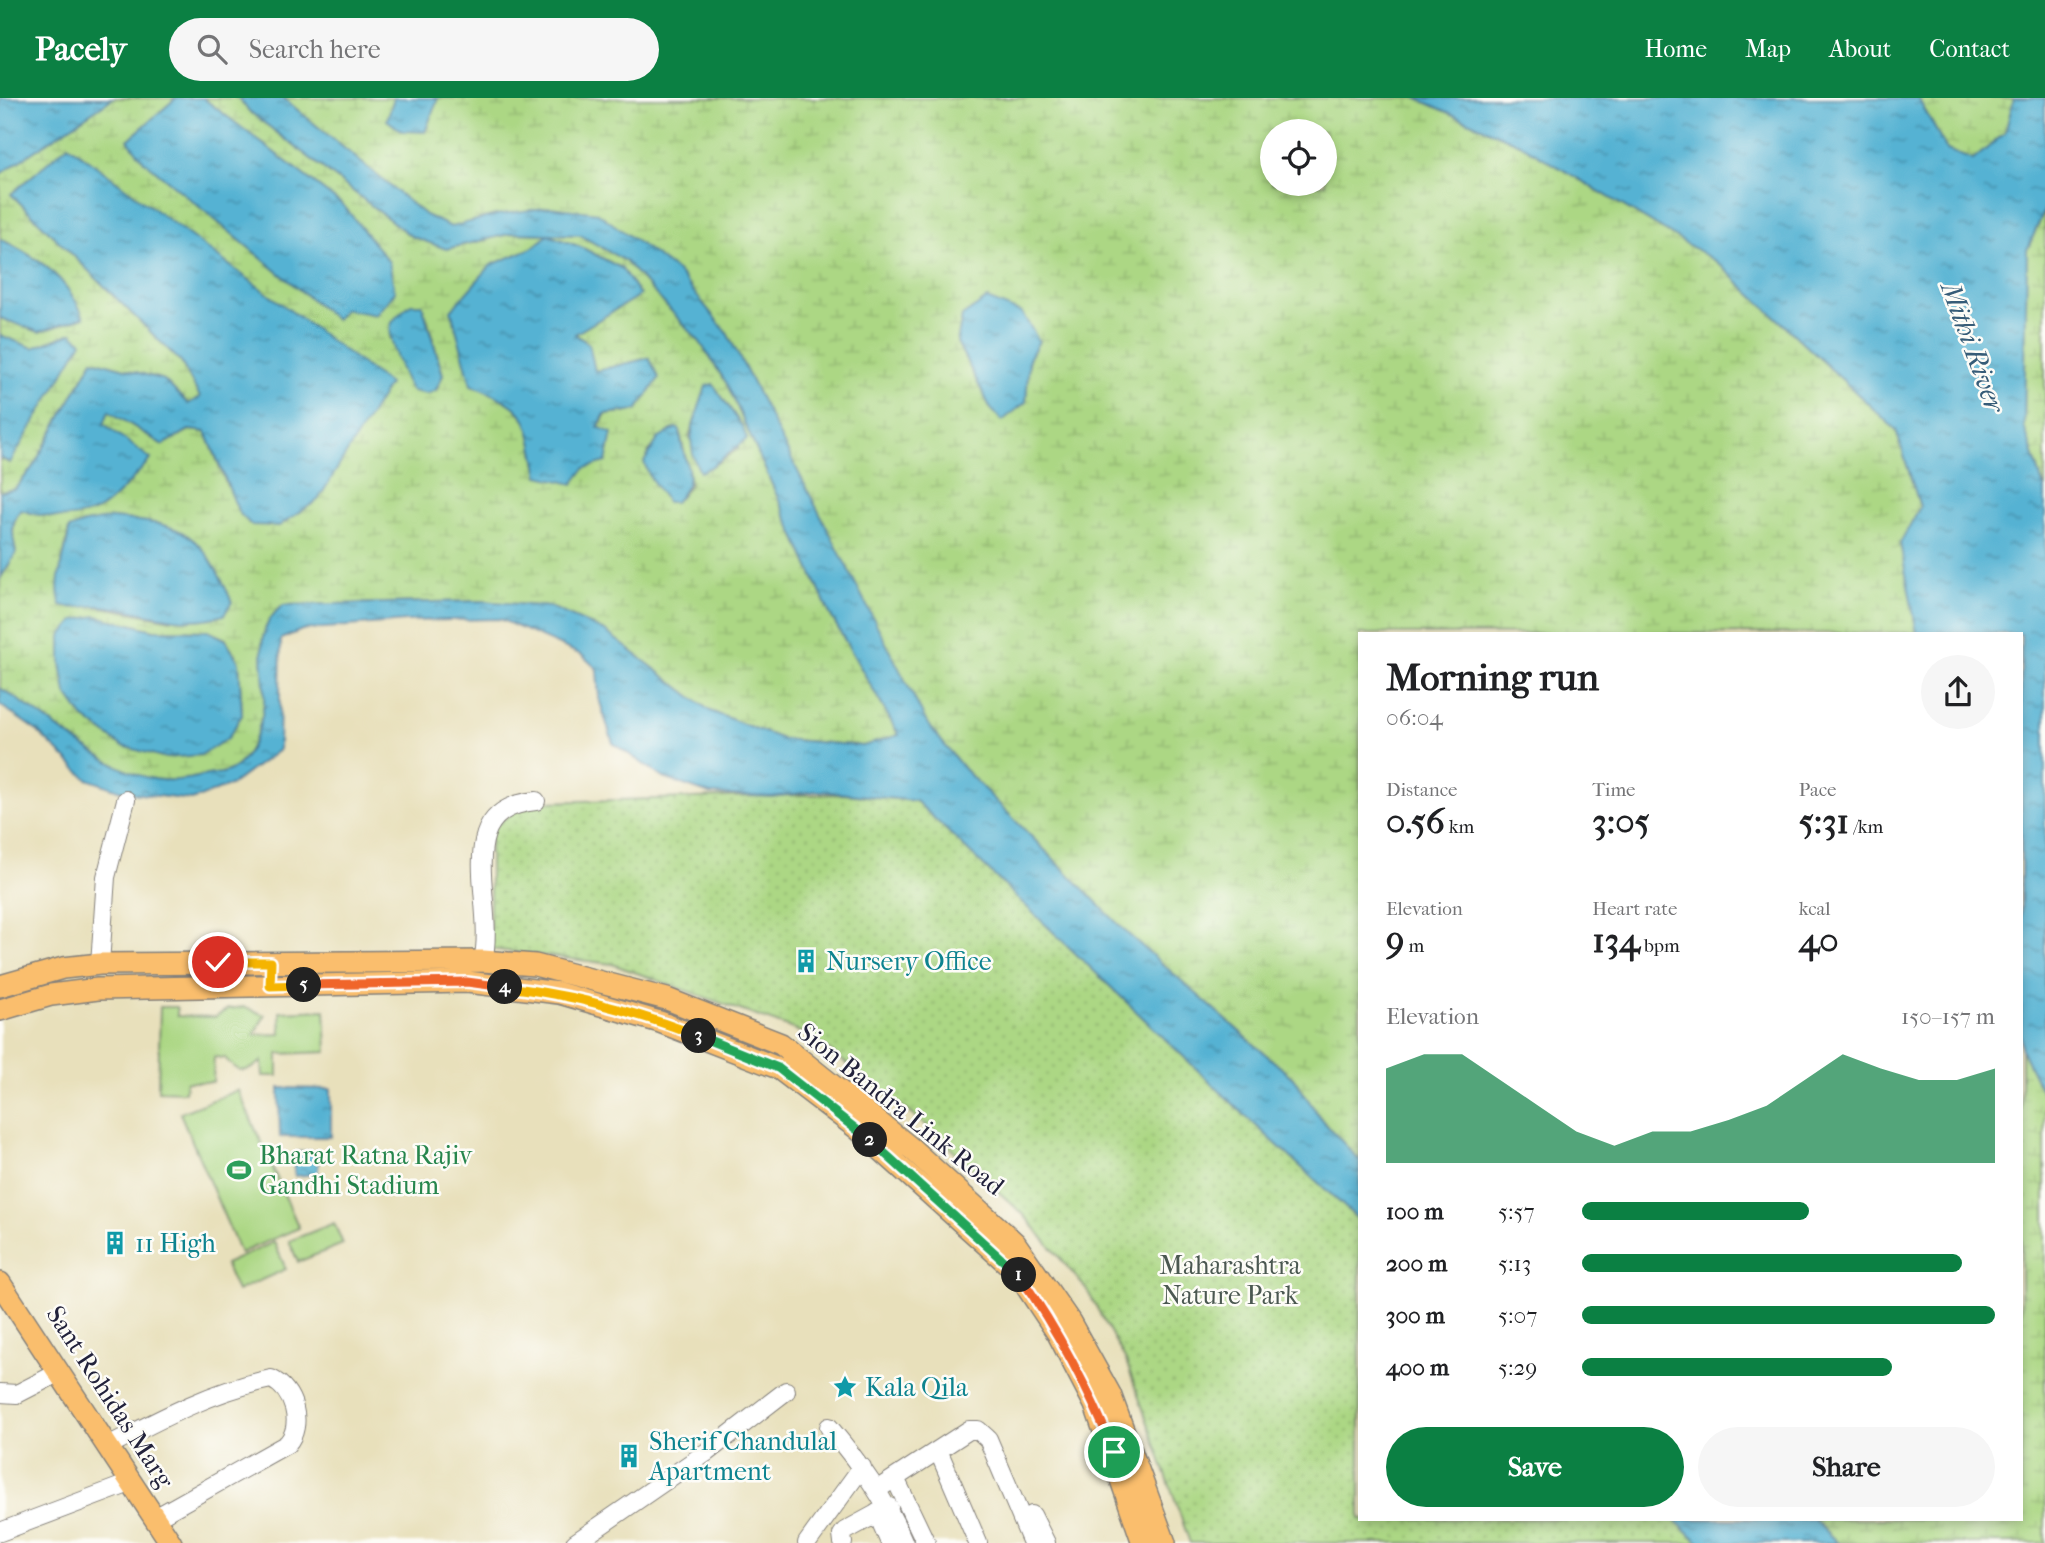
<!DOCTYPE html>
<html lang="en">
<head>
<meta charset="utf-8">
<style>
  body { margin:0; font-family:"IM FELL French Canon",serif; background:#f6f6f6; color:#202124; height:100vh; display:flex; flex-direction:column; font-size:26px; white-space:nowrap }
  * { box-sizing:border-box; margin:0 }
  p { font-size:23px; color:#757577 }
  .icon { flex:none; width:38px; height:38px; fill:none; stroke:currentColor; stroke-width:2; stroke-linecap:round; stroke-linejoin:round }
  .map { position:relative; flex:1; overflow:hidden }
  .panel { position:absolute; left:1358px; top:534px; width:665px; height:889px; display:flex; flex-direction:column; background:#fff; border-radius:0px; box-shadow:0 4px 10px #0003 }
  .panel>* { flex:none }
  .tools { position:absolute; left:1260px; top:21px; display:grid; gap:14px }
  .tools a { display:grid; place-items:center; width:77px; height:77px; border-radius:50%; background:#fff; box-shadow:0 4px 10px #0003; font-size:35px }
  .pin { position:absolute; display:grid; place-items:center; width:60px; height:60px; color:#fff; margin:-30px; border:4px solid #fff; border-radius:50%; box-shadow:0 2px 7px #0007 }
  .km { position:absolute; width:35px; height:35px; margin:-18px; border-radius:50%; background:#222; color:#fff; font-size:19px; line-height:35px; text-align:center }
  .round { display:grid; place-items:center; flex:none; width:74px; height:74px; border-radius:37px; background:#f6f6f6 }
  .head { display:flex; align-items:center; justify-content:space-between; height:119px; padding:0 28px }
  h1 { font-size:38px; font-weight:700; line-height:52px }
  .figures { display:grid; grid-template-columns:repeat(3,1fr); gap:10px; height:119px; padding:7px 28px }
  .figures div { display:grid; align-content:center }
  .figures b { font-size:35px; font-weight:700 }
  .figures small { font-size:19px; font-weight:400 }
  .figures p { font-size:19px }
  .chart { height:196px; padding:14px 28px }
  .chart p { display:flex; justify-content:space-between }
  .chart svg { width:100%; height:126px; margin-top:7px; fill:#0b8043; opacity:.7 }
  .action { display:flex; gap:14px; margin-top:auto; padding:14px 28px }
  .action a { flex:1; height:80px; border-radius:42px; background:#0b8043; color:#fff; font-size:28px; font-weight:700; line-height:80px; text-align:center }
  .action a+a { background:#f6f6f6; color:#202124 }
  ul { padding:0 28px; list-style:none; font-size:23px }
  li { display:grid; grid-template-columns:112px 84px 1fr; align-items:center; height:52px }
  li i { height:18px; border-radius:9px; background:#0b8043 }
  header { display:flex; align-items:center; gap:42px; box-sizing:border-box; height:98px; padding:0 35px; background:#0b8043; color:#fff }
  header strong { font-size:33px }
  nav { display:flex; gap:38px; margin-inline-start:auto; font-size:24px }
  .search { width:490px; height:63px; background:#f6f6f6; display:flex; align-items:center; gap:18px; box-sizing:border-box; padding:0 24px; border-radius:38px; color:#757577; font-size:26px }
  .map>svg:first-child { display:block }
</style>
</head>
<body>
<header>
<strong>Pacely</strong>
<div class="search"><svg class="icon" aria-label="search" viewBox="0 0 24 24"><circle cx="10" cy="10" r="6"/><path d="M15 15l6 6"/></svg>Search here</div>
<nav><a>Home</a><a>Map</a><a>About</a><a>Contact</a></nav>
</header>
<div class="map">
<svg width="2045" height="1445" viewBox="0 0 2045 1445">
  <defs>
    <pattern id="wetland-marsh" width="20" height="14" patternUnits="userSpaceOnUse" patternTransform="scale(1.75)"><rect width="20" height="14" fill="#acd784"/><path d="M1 5h8M5 5V1M11 12h8M15 12V8" fill="none" stroke="#94b873"/></pattern>
    <pattern id="park-dots" width="8" height="8" patternUnits="userSpaceOnUse" patternTransform="scale(1.75)"><rect width="8" height="8" fill="#acd784"/><path d="M2 2h.1M6 6h.1" fill="none" stroke="#94b873" stroke-width="1.8" stroke-linecap="round"/></pattern>
    <pattern id="water-ripples" width="26" height="14" patternUnits="userSpaceOnUse" patternTransform="scale(1.75)"><rect width="26" height="14" fill="#55b2d3"/><path d="M2 4q2-2 4 0t4 0M15 11q2-2 4 0t4 0" fill="none" stroke="#4690ac"/></pattern>
  </defs>
  <rect width="100%" height="100%" fill="#fdfcf7"/>
  <filter id="ink" filterUnits="userSpaceOnUse"><feTurbulence type="fractalNoise" baseFrequency=".0143" numOctaves="2"/><feDisplacementMap in="SourceGraphic" scale="14" xChannelSelector="R" yChannelSelector="G"/><feConvolveMatrix kernelMatrix="1 2 1 2 8 2 1 2 1" color-interpolation-filters="sRGB"/></filter>
  <filter id="wash" filterUnits="userSpaceOnUse"><feTurbulence type="fractalNoise" baseFrequency=".00686" numOctaves="4" result="noise"/><feDisplacementMap in="SourceGraphic" scale="28" xChannelSelector="R" yChannelSelector="G"/><feGaussianBlur stdDeviation="1.57" result="paint"/><feColorMatrix in="noise" values="0 0 0 0 0 0 0 0 0 0 0 0 0 0 0 0 0 1.4 0 .05"/><feComposite in="paint" operator="in"/></filter>
  <g filter="url(#wash)">
    <rect width="100%" height="100%" fill="#e8e0bb"/>
    <path fill="#acd784" stroke="#677c60" stroke-width="2" d="M160 909H177V918L215 919 228 911 244 909 265 917 254 937 281 936 280 914 325 912 327 954 278 956V978H263L262 963C247 976 237 976 225 960L214 959 213 984H186L185 994 158 993Z
      M238 992 299 1130 240 1155 180 1015Z
      M334 1125 343 1146 298 1164 289 1143Z
      M274 1144 286 1171 237 1193 225 1166Z"/>
    <path fill="url(#wetland-marsh)" stroke="#677c60" stroke-width="2" fill-rule="evenodd" d="M113 0H176L129 42 336 222 343 211 344 108 203 0H238L249 13 411 138 447 151 513 135 580 137 625 163 700 244 727 286 830 516 899 637 863 648 782 641 710 613 605 533 550 509 482 503 283 507C249 534 267 569 264 605 262 626 250 665 228 673 222 676 214 676 208 677 189 681 168 685 149 680 99 668 45 617 0 590V481L16 455C13 439 10 426 21 411L36 417 150 361 103 326 109 313 163 347 190 332 206 334 227 388 388 287 68 48 11 96 181 264 200 299 188 306 164 282 93 262 33 369 15 391 0 394V360L9 365 72 235 33 250 0 237V220L39 234 84 219C65 177 40 161 0 141V76ZM548 137 581 149 621 170 640 197 575 236 589 246 595 274 648 260 637 312 606 316 598 329 539 378 529 326 510 303 491 167 532 150ZM427 220 443 277 436 293 399 259 390 239ZM713 286 742 328 738 351 711 369 689 339 700 308ZM671 332H680C681 345 692 378 689 387 687 393 679 399 675 403L648 354ZM112 420 161 426 171 522 96 508 60 477 69 431ZM122 524 154 532 208 533 226 541 239 564 242 617Z
      M283 0H394L387 22 425 34 438 0H1416L1520 46 1717 164 1896 332 1920 409 1901 445 1917 535 1360 536V1063L1321 1021 1295 982 1128 836 964 671 926 625 727 235 598 115 496 117 451 129 425 117ZM1272 33H1325V86H1272ZM1039 243 1029 261 1026 304 991 311 957 244Z
      M1918 0H2014L2005 35 1973 63 1947 52Z
      M2045 111V393L2024 329 2027 152Z
      M2021 951 2045 1000V1445H1838L1813 1421H2021Z"/>
    <path fill="url(#park-dots)" stroke="#677c60" stroke-width="2" d="M843 696 916 703 1250 1022 1360 1123V1421H1674L1700 1445H1190L1126 1263 1087 1192 1024 1117 921 1023 812 939 793 931 612 866 490 851V731L518 711 543 704Z"/>
    <path fill="url(#water-ripples)" stroke="#3c6a87" stroke-width="2" d="M0 0H113L0 76Z
      M176 0H203L344 108 389 164 395 194 376 217 344 211 336 222 144 63 128 42Z
      M238 0H283L425 117 451 129 496 117 550 109 598 115 678 174 727 235 927 625 964 671 1128 836 1295 982 1321 1021 1360 1063V1123L1250 1022 916 703 818 693 772 699 710 696 664 680 613 645 599 601 597 571 582 557 500 521 406 523 302 532 281 541 279 652 231 687 192 702 124 694 87 681 37 633 0 607V590C45 617 99 668 149 680 168 685 189 681 207 677 214 676 222 676 228 673 250 665 262 626 264 605 267 569 249 534 283 507L483 503 550 509 605 533 710 613 782 641 863 648 899 637 830 516 727 286 700 244 625 163 580 137 513 135 446 151 411 138 249 13Z
      M394 0H438L425 34 402 33 387 22Z
      M1416 0H1918L1947 52 1973 62 2005 35 2014 0H2045V111L2027 152 2024 328 2045 393V1000L2021 951V536L1917 535 1900 445 1920 409 1896 332 1717 164 1520 46Z
      M68 47 389 286 318 402 279 428 251 427 239 415 206 334 189 332 163 347 109 313 104 326 151 361C137 375 116 402 100 411 76 424 45 420 21 412 9 426 13 439 16 455L0 481V394L15 391 33 369 93 262 164 282 188 306 200 299 181 264 11 96Z
      M548 137 581 149 621 170 640 197 575 236 589 246 595 273 649 260 659 280 637 312 605 316 598 329 612 335 606 364 585 370 573 386 539 378C527 317 531 311 471 287L451 212 491 167 532 150Z
      M0 141C40 161 65 177 84 219L39 234 0 220Z
      M987 201 1022 215 1039 243 1029 261 1026 304 1002 323 991 311 957 244 962 218Z
      M411 206H422L443 277 436 292 427 296 412 293C404 282 387 239 391 227 394 219 404 212 411 206Z
      M72 235 82 244 10 365 0 360V237L33 250Z
      M713 286 742 328 747 341 711 369 700 374C682 340 696 322 706 288Z
      M676 330 680 332C681 367 702 375 675 404H667L650 379 644 364 658 341Z
      M112 420C187 426 201 434 232 504L224 517C176 531 145 511 99 508 83 507 76 513 61 507 52 483 67 456 69 431L84 425Z
      M96 518 154 532 208 533 225 541 239 564 242 617 228 640 201 657 166 660 122 648 83 619 66 595 61 566V538L75 522Z
      M279 990 331 991V1039H280Z
      M314 1053 318 1056V1076L295 1078 292 1059 298 1054Z
      M1674 1421H1813L1838 1445H1700Z"/>
  </g>
  <g filter="url(#ink)">
    <g fill="none" stroke-linecap="round" stroke-linejoin="round">
      <g stroke="#85817b" stroke-width="20">
        <path id="minor" d="M483 863C497 804 448 711 536 703
          M100 866 106 779 126 702
          M0 1295 17 1296 50 1279
          M829 1329C860 1366 885 1400 904 1445
          M108 1348C160 1321 212 1293 271 1281 294 1291 304 1327 287 1346L155 1420
          M938 1352 978 1445
          M895 1380 926 1445
          M878 1391 969 1332H978L988 1341 1032 1445
          M877 1415 890 1445
          M1032 1417 1046 1445
          M0 1434 122 1388
          M575 1445 707 1354 786 1293
          M807 1445 862 1369
          M843 1445 842 1437 845 1433 889 1409"/>
      </g>
      <g stroke="#85817b" stroke-width="24">
        <path id="major" d="M0 888 63 870 100 866 483 863 535 867 667 901 781 946 912 1051 1015 1145 1070 1224 1110 1296 1165 1445
          M0 912 51 897 98 891 467 884 559 895 660 924 778 970 858 1031 1017 1174 1058 1236 1095 1307 1143 1445
          M0 1185 171 1445"/>
      </g>
      <use href="#minor" stroke="#fff" stroke-width="18"/>
      <use href="#major" stroke="#fabe6d" stroke-width="21"/>
    </g>
  </g>
  <g fill="none" stroke-linecap="round" stroke-linejoin="round" filter="url(#ink)">
    <g stroke="#fff" stroke-width="14">
      <path id="split-1" d="M1019 1177C1058 1233 1089 1291 1114 1354"/>
    </g>
    <g stroke="#fff" stroke-width="14">
      <path id="split-2" d="M870 1042 1019 1177"/>
    </g>
    <g stroke="#fff" stroke-width="14">
      <path id="split-3" d="M699 938 778 970 870 1042"/>
    </g>
    <g stroke="#fff" stroke-width="14">
      <path id="split-4" d="M505 889C573 896 636 914 699 938"/>
    </g>
    <g stroke="#fff" stroke-width="14">
      <path id="split-5" d="M304 887 467 884 505 889"/>
    </g>
    <g stroke="#fff" stroke-width="14">
      <path id="split-6" d="M218 864H271L270 888 304 887"/>
    </g>
    <use href="#split-1" stroke="#f0652b" stroke-width="9"/>
    <use href="#split-2" stroke="#22a559" stroke-width="9"/>
    <use href="#split-3" stroke="#22a559" stroke-width="9"/>
    <use href="#split-4" stroke="#f5b400" stroke-width="9"/>
    <use href="#split-5" stroke="#f0652b" stroke-width="9"/>
    <use href="#split-6" stroke="#f5b400" stroke-width="9"/>
  </g>
  <defs>
    <g id="building-bare" transform="scale(1.89)"><path d="M-4-6H4V6H1V3H-1V6H-4ZM-2.5-4.3h1.7v1.8h-1.7ZM.8-4.3h1.7v1.8H.8ZM-2.5-1h1.7V.8h-1.7ZM.8-1h1.7V.8H.8Z" fill="#0f9aa8" stroke="#fdfcf7" stroke-width="2.5" paint-order="stroke"/></g>
    <g id="stadium-bare" transform="scale(1.89)"><path d="M0-5a6.5 5 0 1 0 0 10a6.5 5 0 1 0 0-10ZM-3.5-1.8h7v3.6h-7Z" fill="#2e9e5b" stroke="#fdfcf7" stroke-width="2.5" paint-order="stroke"/></g>
    <g id="sight-bare" transform="scale(1.89)"><path d="M0-6L1.8-2.2L6-1.7L2.9 1.2L3.7 5.4L0 3.3L-3.7 5.4L-2.9 1.2L-6-1.7L-1.8-2.2Z" fill="#0f9aa8" stroke="#fdfcf7" stroke-width="2.5" paint-order="stroke"/></g>
  </defs>
  <g fill-rule="evenodd">
    <use href="#building-bare" x="806" y="863"/>
    <use href="#stadium-bare" x="239" y="1072"/>
    <use href="#building-bare" x="115" y="1145"/>
    <use href="#sight-bare" x="845" y="1289"/>
    <use href="#building-bare" x="629" y="1358"/>
  </g>
  <g text-anchor="middle" dominant-baseline="central" stroke-width="5" stroke-linejoin="round" paint-order="stroke">
    <g font-size="26" fill="#0d838f" stroke="#fdfcf7" text-anchor="start">
      <text x="826" y="863">Nursery Office</text>
      <text x="135" y="1145">11 High</text>
      <text x="865" y="1289">Kala Qila</text>
      <text x="649" y="1343">Sherif Chandulal<tspan x="649" dy="30">Apartment</tspan></text>
    </g>
    <g font-size="26" fill="#22223b" stroke="#fdfcf7">
      <text transform="translate(901 1011) rotate(39)">Sion Bandra Link Road</text>
      <text transform="translate(110 1299) rotate(57)">Sant Rohidas Marg</text>
    </g>
    <g font-size="26" fill="#27864d" stroke="#fdfcf7" text-anchor="start">
      <text x="259" y="1057">Bharat Ratna Rajiv<tspan x="259" dy="30">Gandhi Stadium</tspan></text>
    </g>
    <g font-size="26" fill="#4b5851" stroke="#fdfcf7">
      <text x="1230" y="1167">Maharashtra<tspan x="1230" dy="30">Nature Park</tspan></text>
    </g>
    <g font-size="28" font-style="italic" fill="#365c78" stroke="#fdfcf7">
      <text transform="translate(1973 249) rotate(70)">Mithi River</text>
    </g>
  </g>
</svg>
<div class="tools">
<a><svg class="icon" aria-label="locate" viewBox="0 0 24 24"><circle cx="12" cy="12" r="6"/><path d="M12 2v4M12 18v4M2 12h4M18 12h4"/></svg></a>
</div>
<div class="pin" style="left:1114px;top:1354px;background:#1e9e55"><svg class="icon" aria-label="arrive" viewBox="0 0 24 24"><path d="M6 21V4h12l-3 4 3 4H6"/></svg></div>
<div class="pin" style="left:218px;top:864px;background:#d93025"><svg class="icon" aria-label="check" viewBox="0 0 24 24"><path d="M5 12l5 5 9-10"/></svg></div>
<b class="km" style="left:1019px;top:1177px">1</b>
<b class="km" style="left:870px;top:1042px">2</b>
<b class="km" style="left:699px;top:938px">3</b>
<b class="km" style="left:505px;top:889px">4</b>
<b class="km" style="left:304px;top:887px">5</b>
<section class="panel">
<div class="head"><div><h1>Morning run</h1><p>06:04</p></div><a class="round"><svg class="icon" aria-label="share" viewBox="0 0 24 24"><path d="M12 15V3M7 8l5-5 5 5M5 13v7h14v-7"/></svg></a></div>
<div class="figures">
<div><p>Distance</p><b>0.56<small> km</small></b></div>
<div><p>Time</p><b>3:05</b></div>
<div><p>Pace</p><b>5:31<small> /km</small></b></div>
</div>
<div class="figures">
<div><p>Elevation</p><b>9<small> m</small></b></div>
<div><p>Heart rate</p><b>134<small> bpm</small></b></div>
<div><p>kcal</p><b>40</b></div>
</div>
<div class="chart"><p><span>Elevation</span>150–157 m</p>
<svg viewBox="0 0 160 44" preserveAspectRatio="none"><path d="M0 44V11L10 6L20 6L30 15L40 24L50 33L60 38L70 33L80 33L90 29L100 24L110 15L120 6L130 11L140 15L150 15L160 11V44z"/></svg>
</div>
<ul>
<li><b>100 m</b>5:57<i style="width:55%"></i></li>
<li><b>200 m</b>5:13<i style="width:92%"></i></li>
<li><b>300 m</b>5:07<i style="width:100%"></i></li>
<li><b>400 m</b>5:29<i style="width:75%"></i></li>
</ul>
<div class="action"><a>Save</a><a>Share</a></div>
</section>
</div>
</body>
</html>
